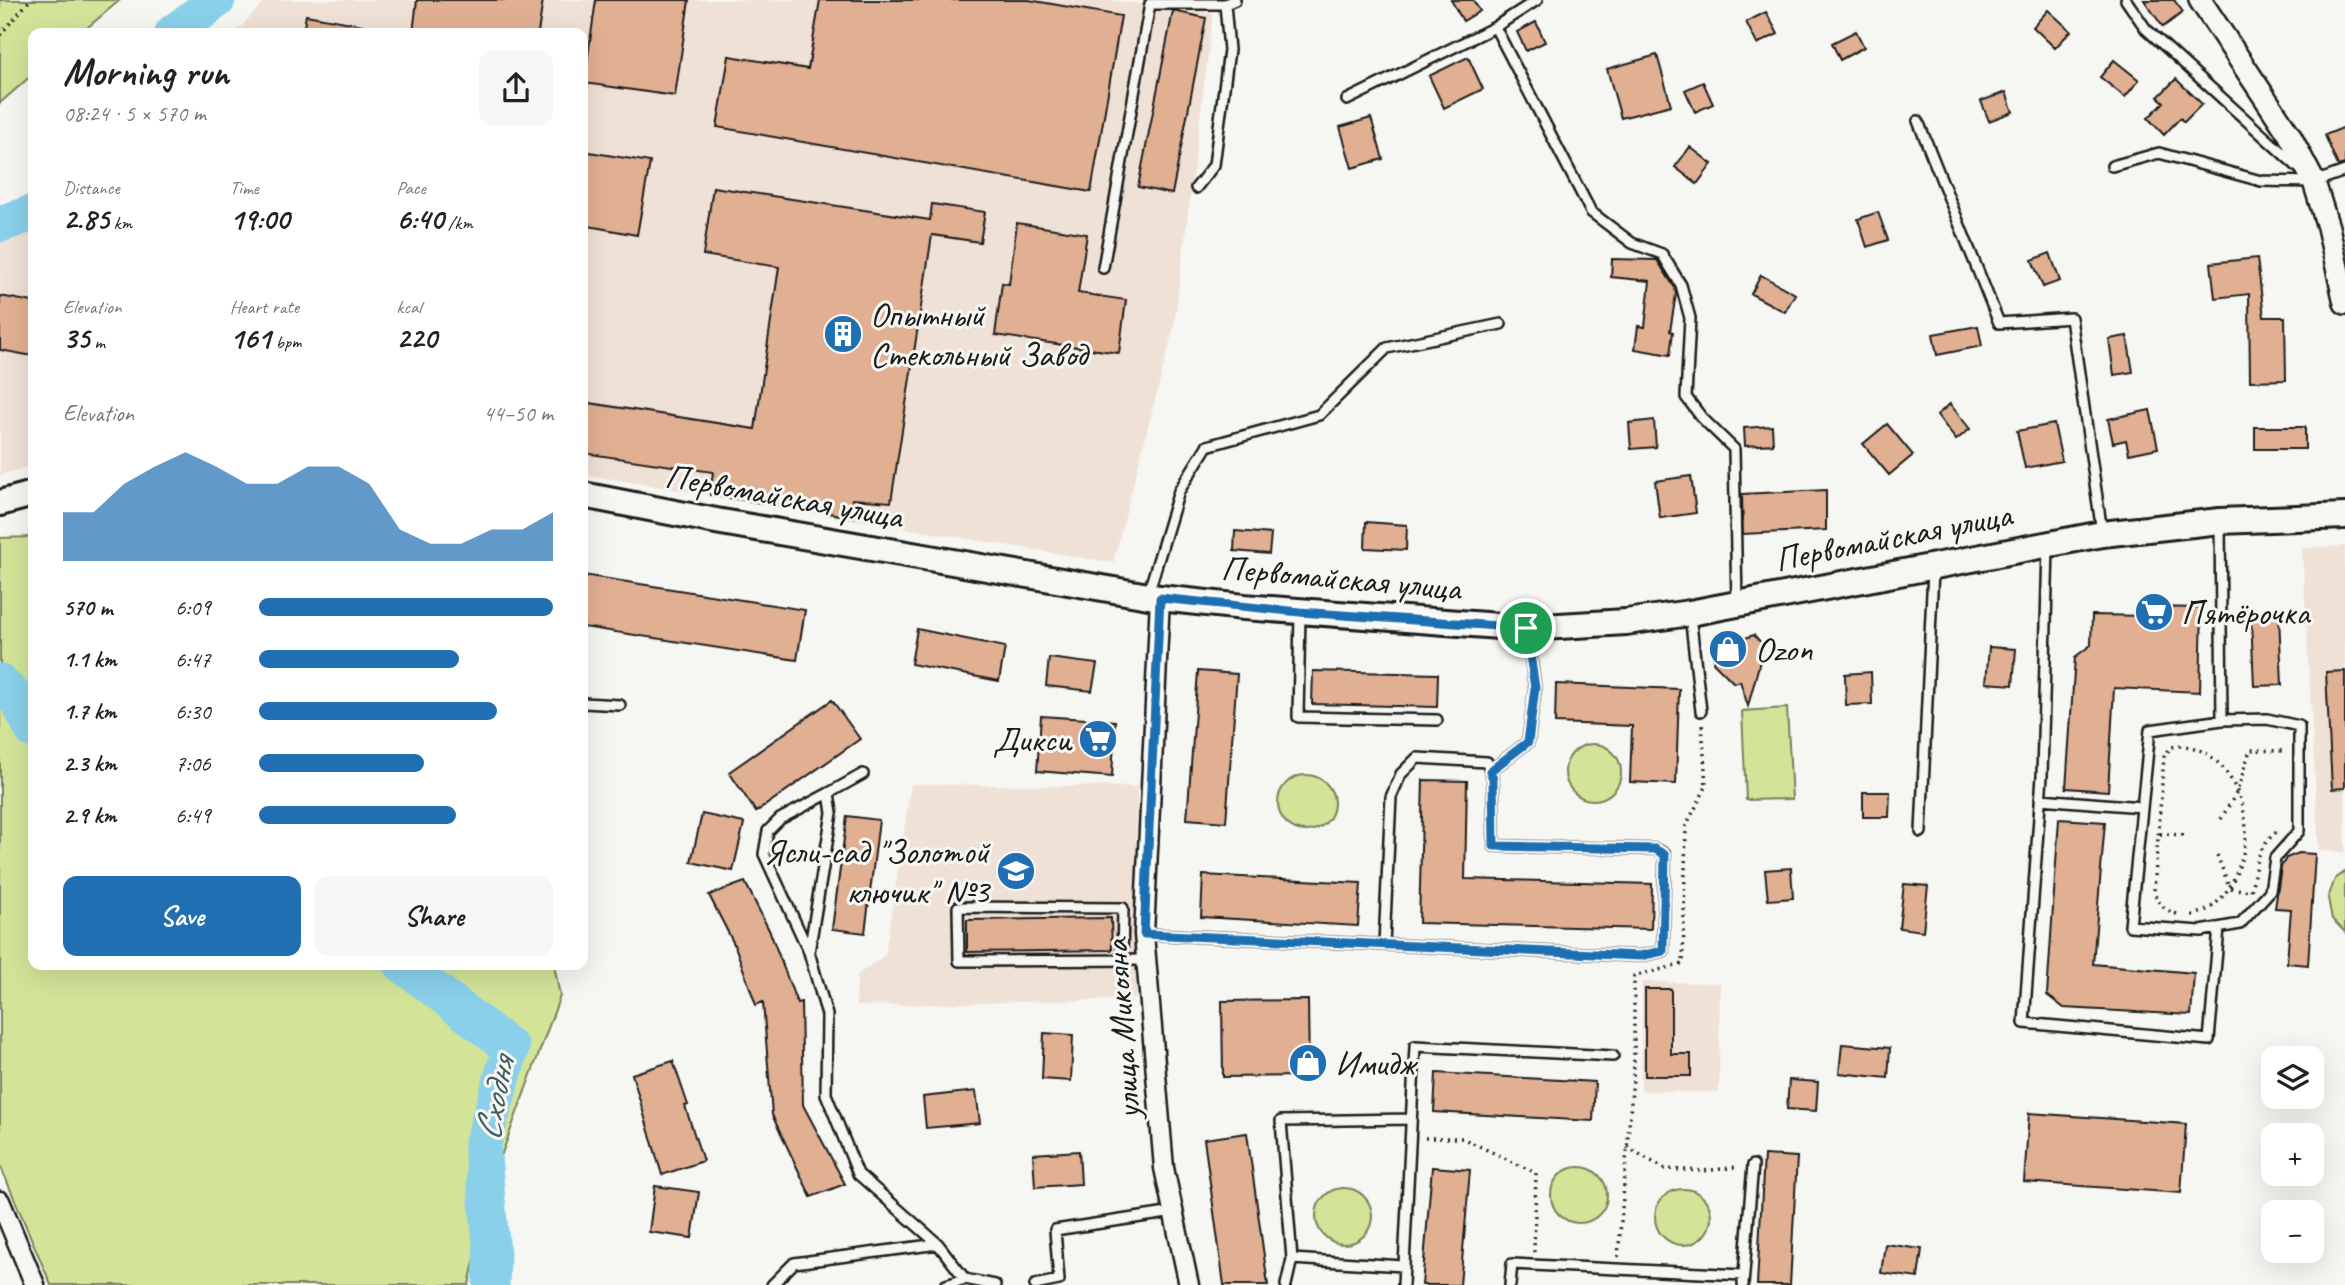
<!DOCTYPE html>
<html lang="en">
<head>
<meta charset="utf-8">
<style>
  body { margin:0; font-family:Caveat,sans-serif; background:#f6f6f6; color:#222; height:100vh; display:flex; flex-direction:column; font-size:26px; white-space:nowrap }
  * { box-sizing:border-box; margin:0 }
  p { font-size:23px; color:#767676 }
  .icon { flex:none; width:38px; height:38px; fill:none; stroke:currentColor; stroke-width:2; stroke-linecap:round; stroke-linejoin:round }
  .map { position:relative; flex:1; overflow:hidden }
  .sheet { position:absolute; left:28px; top:28px; width:560px; height:942px; display:flex; flex-direction:column; background:#fff; border-radius:14px; box-shadow:0 7px 28px #0002 }
  .sheet>* { flex:none }
  .tools { position:absolute; left:2261px; top:1046px; display:grid; gap:14px }
  .tools a { display:grid; place-items:center; width:63px; height:63px; border-radius:14px; background:#fff; box-shadow:0 7px 28px #0002; font-size:35px }
  .pin { position:absolute; display:grid; place-items:center; width:60px; height:60px; color:#fff; margin:-30px; border:4px solid #fff; border-radius:50%; box-shadow:0 2px 7px #0007 }
  .round { display:grid; place-items:center; flex:none; width:74px; height:74px; border-radius:14px; background:#f6f6f6 }
  .overview { display:flex; align-items:center; justify-content:space-between; height:119px; padding:0 35px }
  h1 { font-size:38px; font-weight:600; line-height:52px }
  .metrics { display:grid; grid-template-columns:repeat(3,1fr); gap:10px; height:119px; padding:7px 35px }
  .metrics div { display:grid; align-content:center }
  .metrics b { font-size:30px; font-weight:600 }
  .metrics small { font-size:19px; font-weight:400 }
  .metrics p { font-size:19px }
  .chart { height:196px; padding:14px 35px }
  .chart p { display:flex; justify-content:space-between }
  .chart svg { width:100%; height:126px; margin-top:7px; fill:#1f6fb2; opacity:.7 }
  .cta { display:flex; gap:14px; margin-top:auto; padding:14px 35px }
  .cta a { flex:1; height:80px; border-radius:14px; background:#1f6fb2; color:#fff; font-size:28px; font-weight:600; line-height:80px; text-align:center }
  .cta a+a { background:#f6f6f6; color:#222 }
  ul { padding:0 35px; list-style:none; font-size:23px }
  li { display:grid; grid-template-columns:112px 84px 1fr; align-items:center; height:52px }
  li i { height:18px; border-radius:9px; background:#1f6fb2 }
  .map>svg:first-child { display:block }
</style>
</head>
<body>
<div class="map">
<svg width="2345" height="1285" viewBox="0 0 2345 1285">
  <rect width="100%" height="100%" fill="#f6f6f2"/>
  <filter id="ink" filterUnits="userSpaceOnUse"><feTurbulence type="fractalNoise" baseFrequency=".0143" numOctaves="2"/><feDisplacementMap in="SourceGraphic" scale="14" xChannelSelector="R" yChannelSelector="G"/><feConvolveMatrix kernelMatrix="1 2 1 2 8 2 1 2 1" color-interpolation-filters="sRGB"/></filter>
  <g filter="url(#ink)">
    <path fill="#f0e1d6" d="M266 0H1107L1213 13 1174 326 1113 563 583 474V33H235Z
      M33 217V465L0 475V235Z
      M2345 546V852L2319 851 2302 548Z
      M911 784 1137 787 1134 959 1138 999 856 1006 857 975 885 955Z
      M1642 982 1720 983 1719 1092 1641 1091Z"/>
    <path fill="#d3e498" stroke="#78805a" stroke-width="2" d="M0 0H120L81 33H33V74L0 103Z
      M33 537V964H554L560 996 490 1186 469 1285H51L0 1165V538Z
      M1787 708 1792 799 1746 800 1742 711Z
      M1565 772a28 28 0 1 1 56 0a28 28 0 1 1-56 0Z
      M1278 803a28 28 0 1 1 56 0a28 28 0 1 1-56 0Z
      M2345 872V932L2332 919 2328 898 2335 879Z
      M1551 1195a28 28 0 1 1 56 0a28 28 0 1 1-56 0Z
      M1316 1216a28 28 0 1 1 56 0a28 28 0 1 1-56 0Z
      M1655 1217a28 28 0 1 1 56 0a28 28 0 1 1-56 0Z"/>
    <g fill="none" stroke-linecap="round" stroke-linejoin="round">
      <path stroke="#8ad0eb" stroke-width="37" d="M173 33 217 0
        M0 224 33 213
        M0 682 18 700 33 730
        M402 964 511 1048 482 1146 492 1254 491 1285"/>
    </g>
    <path fill="#e1b093" stroke="#1c1c1c" stroke-width="2" d="M417 0H543L538 33H413Z
      M596 0H689L675 96 584 83Z
      M820 0H1029L1121 16 1091 192 717 127 729 56 808 69Z
      M1451 0H1473L1480 11 1463 21Z
      M2144 0H2174L2183 12 2163 27Z
      M2048 10 2071 31 2055 48 2033 27Z
      M1173 11 1206 18 1172 194 1138 187Z
      M1766 12 1778 34 1757 44 1746 22Z
      M306 15 363 25V33H303Z
      M1536 22 1545 42 1526 51 1517 32Z
      M1856 31 1864 47 1840 60 1832 43Z
      M1657 55 1671 105 1621 118 1607 69Z
      M1468 57 1483 89 1444 108 1429 76Z
      M2114 60 2139 80 2125 97 2100 77Z
      M2176 79 2202 104 2184 122 2180 118 2164 135 2148 118 2164 102 2158 97Z
      M1703 82 1713 104 1695 112 1685 90Z
      M2006 92 2013 112 1989 121 1981 101Z
      M1371 118 1383 159 1352 168 1340 127Z
      M2345 127V164L2338 166 2325 135Z
      M1690 147 1712 164 1697 184 1675 167Z
      M583 151 650 162 637 235 583 225Z
      M713 187 930 220 932 204 985 212 980 242 932 235 891 502 852 499 854 517 710 495 713 472 583 453V402L755 429 779 267 703 255Z
      M1878 212 1888 240 1867 247 1858 219Z
      M1017 223 1087 234 1078 293 1126 300 1119 353 995 335 1002 283 1009 284Z
      M2050 253 2060 281 2043 287 2032 260Z
      M2257 258 2264 317H2285L2286 380 2250 381 2249 294 2215 298 2211 263Z
      M1612 259 1657 260 1675 288 1676 294 1670 331 1673 332 1670 355 1635 349 1638 326 1645 327 1650 281 1611 277Z
      M1761 275 1795 294 1785 312 1751 294Z
      M0 296 33 302V356L0 350Z
      M1978 326 1982 346 1937 355 1933 334Z
      M2127 336 2133 372 2114 375 2109 339Z
      M1950 404 1970 429 1956 440 1937 415Z
      M2150 410 2158 448 2129 454 2126 440 2113 443 2108 419Z
      M1654 420 1656 447 1631 449 1629 423Z
      M1887 424 1913 455 1889 475 1863 444Z
      M2054 424 2062 461 2025 468 2017 431Z
      M1772 426 1773 444 1745 446 1744 428Z
      M2255 427H2305V449H2255Z
      M1691 476 1696 513 1660 518 1655 481Z
      M1826 490V530L1743 534 1742 494Z
      M1366 522 1407 525 1406 550 1365 548Z
      M1235 531 1271 534 1269 554 1234 551Z
      M583 575 805 610 797 660 583 627Z
      M2149 607 2202 608 2200 692 2114 688 2108 791 2066 788 2075 657 2091 645 2092 615 2149 616Z
      M2279 615 2282 685 2254 686 2251 617Z
      M917 629 1005 647 999 681 911 664Z
      M1754 635 1764 646 1748 706 1740 681 1734 683 1713 662 1719 647Z
      M1989 647 2016 649 2013 685 1986 683Z
      M1049 658 1097 664 1092 691 1046 686Z
      M1198 671 1237 674 1226 822 1187 819Z
      M1313 671 1438 674 1437 707 1312 704Z
      M2345 671V788L2332 789 2326 672Z
      M1871 672 1872 704 1846 705 1845 674Z
      M1556 684 1679 689 1676 784 1630 782 1632 726 1555 723Z
      M832 700 860 739 756 812 729 772Z
      M1041 716 1115 721 1112 777 1037 771Z
      M1423 780 1467 781 1465 879 1652 884 1651 929 1419 923Z
      M1863 792H1890L1889 817H1863Z
      M702 814 744 823 733 871 691 862Z
      M847 816 879 820 865 933 832 929Z
      M2059 819 2105 822 2093 964 2194 973 2191 1015 2064 1008 2047 995Z
      M2299 853 2315 854 2308 965 2287 963 2291 909 2275 908 2281 867 2286 858Z
      M1791 868 1793 898 1768 900 1765 870Z
      M1203 875 1361 883 1358 926 1201 917Z
      M745 882 770 932 797 1003 801 1002 803 1105 845 1184 811 1197 772 1115 763 1002 756 1005 735 946 709 895Z
      M1904 884 1928 886 1923 931 1899 928Z
      M1111 918 1112 950 967 952V920Z
      M1645 989H1671V1054H1691V1076H1645Z
      M1308 1000 1309 1076 1223 1077 1222 1001Z
      M1044 1033 1073 1035 1071 1081 1042 1079Z
      M1842 1044 1890 1048 1888 1078 1839 1073Z
      M673 1061 688 1105 685 1106 703 1161 662 1175 632 1074Z
      M1436 1073 1595 1082 1593 1121 1434 1112Z
      M1789 1080 1818 1082 1816 1111 1787 1109Z
      M976 1091 980 1123 926 1128 923 1097Z
      M2029 1113 2186 1124 2181 1193 2024 1182Z
      M1247 1133 1268 1285H1224L1204 1139Z
      M1079 1151 1081 1184 1035 1187 1033 1154Z
      M1764 1155 1797 1157 1790 1285H1757Z
      M1432 1167 1470 1170 1460 1285H1422Z
      M655 1186 699 1192 692 1238 649 1232Z
      M1885 1244 1922 1249 1918 1278 1881 1273Z"/>
    <g fill="none" stroke-linecap="round" stroke-linejoin="round">
      <g stroke="#1c1c1c" stroke-width="14">
        <path id="service" d="M2126 0 2146 29 2300 169
          M1495 27 1591 212 1632 243 1662 254 1681 285 1690 318 1686 397 1702 418 1734 449 1737 604
          M1347 100 1495 27 1537 0
          M1918 121 1999 323 2071 318 2102 532
          M2112 166 2159 153 2261 181 2314 182 2345 171
          M1196 188 1214 165 1229 50 1225 4 1235 0
          M1103 268 1150 4H1225
          M2220 523 2222 720 2150 730 2130 926 2201 931 2240 924 2270 891 2275 858 2299 831V726L2267 719 2222 720
          M2048 547 2042 776 2024 1023 2209 1040 2219 928
          M1148 594 1179 491 1207 446 1319 415 1387 348 1501 324
          M1300 613 1298 717 1437 720
          M1690 615 1701 711
          M583 703 620 705
          M1490 771 1528 742 1535 689 1527 629
          M829 793 863 774
          M2040 799 2142 807
          M1921 832 1933 570
          M1144 934 1640 956 1663 951 1665 854 1655 849 1494 846 1493 779 1487 762 1417 758 1401 774 1391 797 1384 944
          M809 952 764 854 768 831 780 819 829 793 832 813 809 952 827 1015 826 1094 858 1174 938 1244 965 1279 995 1285
          M1122 960 1123 908 958 907 959 961 1147 960
          M1403 1266 1292 1259 1281 1121 1411 1119
          M772 1285 794 1263 938 1244
          M946 1285 965 1279
          M1035 1285 1059 1280 1055 1230 1174 1212
          M1286 1285 1292 1259
          M1403 1285 1415 1046 1613 1056
          M1510 1285 1512 1264 1743 1275
          M1743 1285 1753 1165"/>
      </g>
      <g stroke="#1c1c1c" stroke-width="23">
        <path id="minor" d="M1160 598 1144 934 1164 1168 1189 1285
          M0 1201 35 1285"/>
      </g>
      <g stroke="#1c1c1c" stroke-width="26">
        <path id="tertiary" d="M2200 0 2289 134 2314 182 2328 227 2345 303"/>
      </g>
      <g stroke="#1c1c1c" stroke-width="30">
        <path id="secondary" d="M583 495 716 521 1160 598 1244 607 1526 628 1626 622 1690 613 2102 534 2220 521 2345 516
          M0 503 33 494"/>
      </g>
      <path stroke="#1c1c1c" stroke-width="3.5" stroke-dasharray="2 5" stroke-linecap="butt" d="M0 35 30 0
        M2221 819 2237 792 2250 750 2285 751
        M2160 834 2187 835
        M2217 855 2229 886
        M2177 914C2164 910 2158 904 2154 891L2164 757 2171 747C2217 738 2247 794 2246 835 2245 853 2238 872 2229 888
        M2192 915C2209 912 2219 902 2229 888L2251 891C2256 866 2256 847 2278 831
        M1425 1138H1462L1536 1173 1534 1253
        M1627 1147 1665 1169 1703 1171 1738 1167
        M1618 1257 1634 1066V976L1683 964 1686 826 1706 787 1702 723"/>
      <use href="#service" stroke="#f6f6f2" stroke-width="9"/>
      <use href="#minor" stroke="#f6f6f2" stroke-width="18"/>
      <use href="#tertiary" stroke="#f6f6f2" stroke-width="21"/>
      <use href="#secondary" stroke="#f6f6f2" stroke-width="24"/>
    </g>
  </g>
  <g fill="none" stroke-linecap="round" stroke-linejoin="round" filter="url(#ink)">
    <g stroke="#fff" stroke-width="14">
      <path id="route" d="M1160 598 1300 612 1526 628 1535 688 1528 742 1490 771 1493 779 1494 846 1655 849 1665 855 1663 951 1640 956 1144 934Z"/>
    </g>
    <use href="#route" stroke="#1f6fb2" stroke-width="9"/>
  </g>
  <defs>
    <g id="building-disc" transform="scale(2.0125)"><circle r="9.5" fill="#1f6fb2" stroke="#f6f6f2"/><path d="M-4-6H4V6H1V3H-1V6H-4ZM-2.5-4.3h1.7v1.8h-1.7ZM.8-4.3h1.7v1.8H.8ZM-2.5-1h1.7V.8h-1.7ZM.8-1h1.7V.8H.8Z" fill="#fff"/></g>
    <g id="supermarket-disc" transform="scale(2.0125)"><circle r="9.5" fill="#1f6fb2" stroke="#f6f6f2"/><path d="M-6-5.5h2.5l.6 2H6L4.5 2H-2.5L-4.4-4H-6ZM-1.5 3.2a1.3 1.3 0 1 0 .1 0ZM3 3.2a1.3 1.3 0 1 0 .1 0Z" fill="#fff"/></g>
    <g id="shop-disc" transform="scale(2.0125)"><circle r="9.5" fill="#1f6fb2" stroke="#f6f6f2"/><path d="M-5-2.5h2.3a2.7 3.5 0 0 1 5.4 0H5L5.5 6h-11ZM-1.5-2.5h3a1.5 2.3 0 0 0-3 0Z" fill="#fff"/></g>
    <g id="school-disc" transform="scale(2.0125)"><circle r="9.5" fill="#1f6fb2" stroke="#f6f6f2"/><path d="M0-5L7-2L0 1L-7-2ZM-4 1L0 2.5L4 1V4Q0 6-4 4Z" fill="#fff"/></g>
  </defs>
  <g fill-rule="evenodd">
    <use href="#building-disc" x="843" y="334"/>
    <use href="#supermarket-disc" x="2154" y="612"/>
    <use href="#shop-disc" x="1728" y="649"/>
    <use href="#supermarket-disc" x="1098" y="739"/>
    <use href="#school-disc" x="1016" y="871"/>
    <use href="#shop-disc" x="1308" y="1063"/>
  </g>
  <g text-anchor="middle" dominant-baseline="central" stroke-width="6" stroke-linejoin="round" paint-order="stroke">
    <g font-size="35" fill="#1c1c1c" stroke="#f6f6f2" text-anchor="start">
      <text x="870" y="314">Опытный<tspan x="870" dy="40">Стекольный Завод</tspan></text>
      <text x="2181" y="612">Пятёрочка</text>
      <text x="1755" y="649">Ozon</text>
      <text x="1071" y="739" text-anchor="end">Дикси</text>
      <text x="989" y="851" text-anchor="end">Ясли-сад "Золотой<tspan x="989" dy="40">ключик" №3</tspan></text>
      <text x="1335" y="1063">Имидж</text>
    </g>
    <g font-size="35" fill="#1c1c1c" stroke="#f6f6f2">
      <text transform="translate(784 496) rotate(10)">Первомайская улица</text>
      <text transform="translate(1893 537) rotate(-11)">Первомайская улица</text>
      <text transform="translate(1341 578) rotate(5)">Первомайская улица</text>
      <text transform="translate(1122 1029) rotate(-94)">улица Микояна</text>
    </g>
    <g font-size="37" font-style="italic" fill="#425b64" stroke="#f6f6f2">
      <text transform="translate(494 1099) rotate(-79)">Сходня</text>
    </g>
  </g>
</svg>
<div class="tools">
<a><svg class="icon" aria-label="layers" viewBox="0 0 24 24"><path d="M12 4l9 5-9 5-9-5zM3 14l9 5 9-5"/></svg></a>
<a>+</a>
<a>−</a>
</div>
<div class="pin" style="left:1526px;top:628px;background:#1e9e55"><svg class="icon" aria-label="arrive" viewBox="0 0 24 24"><path d="M6 21V4h12l-3 4 3 4H6"/></svg></div>
<section class="sheet">
<div class="overview"><div><h1>Morning run</h1><p>08:24 · 5 × 570 m</p></div><a class="round"><svg class="icon" aria-label="share" viewBox="0 0 24 24"><path d="M12 15V3M7 8l5-5 5 5M5 13v7h14v-7"/></svg></a></div>
<div class="metrics">
<div><p>Distance</p><b>2.85<small> km</small></b></div>
<div><p>Time</p><b>19:00</b></div>
<div><p>Pace</p><b>6:40<small> /km</small></b></div>
</div>
<div class="metrics">
<div><p>Elevation</p><b>35<small> m</small></b></div>
<div><p>Heart rate</p><b>161<small> bpm</small></b></div>
<div><p>kcal</p><b>220</b></div>
</div>
<div class="chart"><p><span>Elevation</span>44–50 m</p>
<svg viewBox="0 0 160 44" preserveAspectRatio="none"><path d="M0 44V27L10 27L20 17L30 11L40 6L50 11L60 17L70 17L80 11L90 11L100 17L110 33L120 38L130 38L140 33L150 33L160 27V44z"/></svg>
</div>
<ul>
<li><b>570 m</b>6:09<i style="width:100%"></i></li>
<li><b>1.1 km</b>6:47<i style="width:68%"></i></li>
<li><b>1.7 km</b>6:30<i style="width:81%"></i></li>
<li><b>2.3 km</b>7:06<i style="width:56%"></i></li>
<li><b>2.9 km</b>6:49<i style="width:67%"></i></li>
</ul>
<div class="cta"><a>Save</a><a>Share</a></div>
</section>
</div>
</body>
</html>
